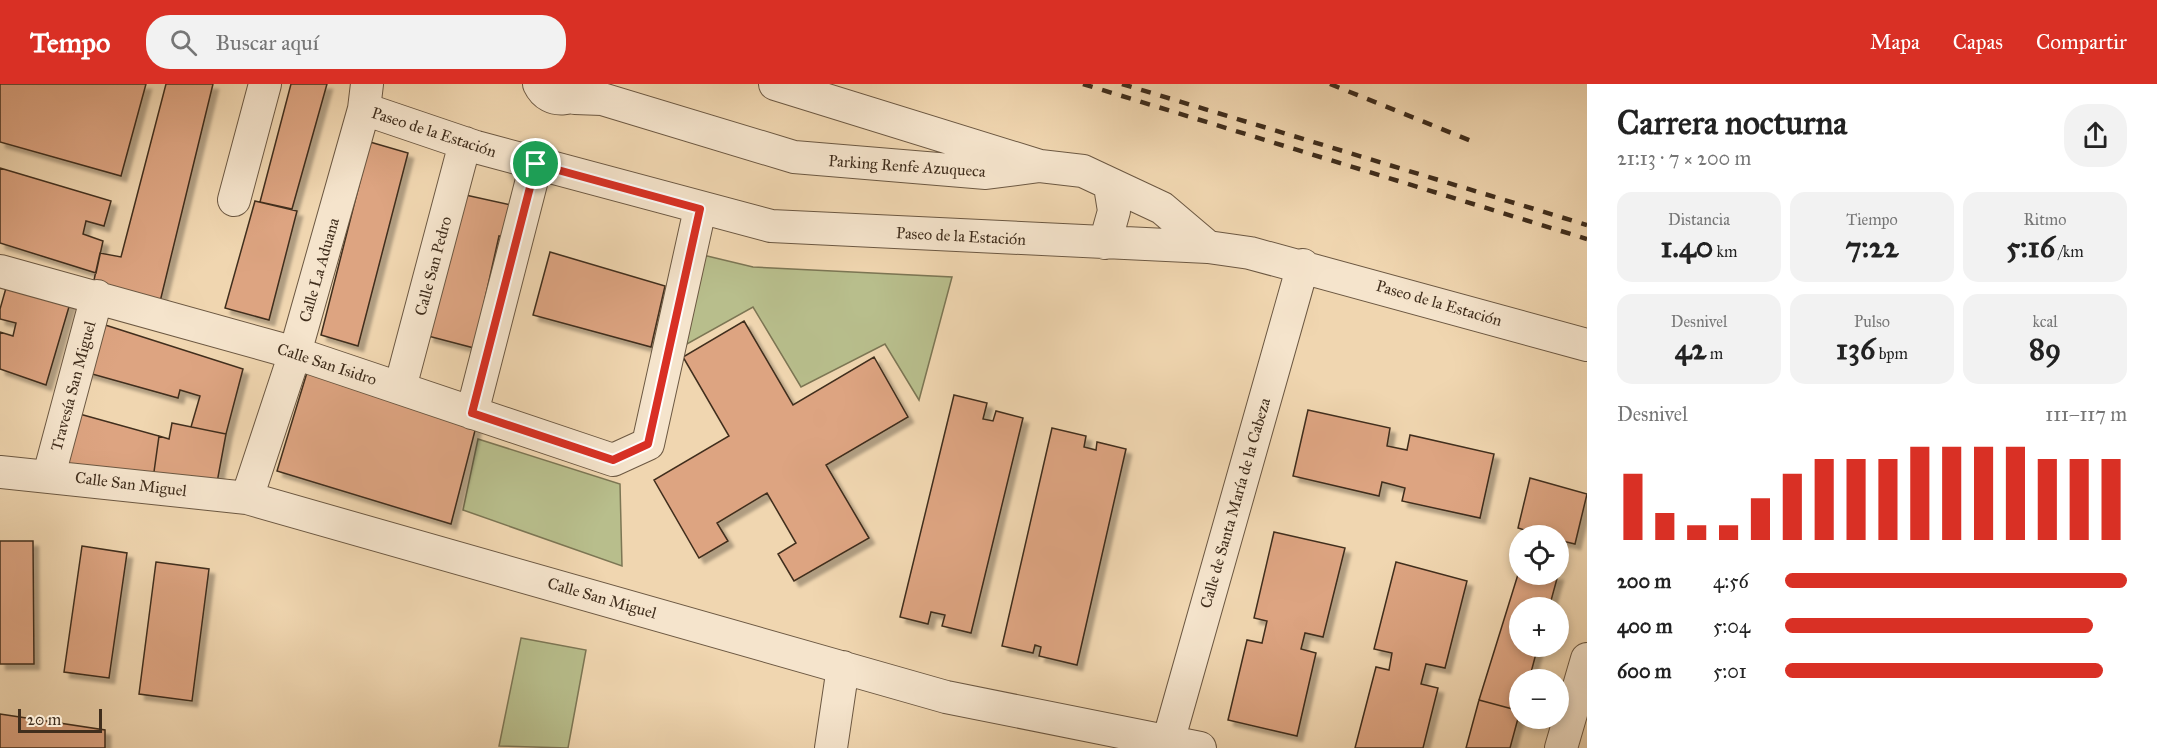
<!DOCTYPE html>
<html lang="es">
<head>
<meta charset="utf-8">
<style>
  body { margin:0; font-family:"IM FELL Great Primer",serif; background:#f2f2f2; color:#222; height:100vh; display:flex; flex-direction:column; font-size:22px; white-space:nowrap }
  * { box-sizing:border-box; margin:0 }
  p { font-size:20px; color:#767676 }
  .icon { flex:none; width:33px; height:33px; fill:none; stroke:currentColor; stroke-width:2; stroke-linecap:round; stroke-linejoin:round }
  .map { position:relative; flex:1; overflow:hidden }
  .panel { display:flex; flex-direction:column; background:#fff; width:570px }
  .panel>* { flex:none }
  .buttons { position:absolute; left:1509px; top:441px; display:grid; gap:12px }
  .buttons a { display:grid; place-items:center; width:60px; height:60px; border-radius:50%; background:#fff; box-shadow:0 3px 9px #0003; font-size:30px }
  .scale { position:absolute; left:18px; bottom:15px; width:84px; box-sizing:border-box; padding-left:6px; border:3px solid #402e1d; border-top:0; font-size:16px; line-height:21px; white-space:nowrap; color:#402e1d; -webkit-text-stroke:4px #f5e4cc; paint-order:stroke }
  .pin { position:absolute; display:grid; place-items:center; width:51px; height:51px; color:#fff; margin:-26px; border:3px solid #fff; border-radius:50%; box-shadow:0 2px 6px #0007 }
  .round { display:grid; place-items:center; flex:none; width:63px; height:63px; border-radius:24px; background:#f2f2f2 }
  .summary { display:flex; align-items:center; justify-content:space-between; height:102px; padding:0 30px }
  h1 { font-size:33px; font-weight:700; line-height:45px }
  .metrics { display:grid; grid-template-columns:repeat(3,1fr); gap:9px; height:102px; padding:6px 30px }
  .metrics div { display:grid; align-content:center; border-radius:15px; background:#f2f2f2; text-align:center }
  .metrics b { font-size:30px; font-weight:700 }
  .metrics small { font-size:16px; font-weight:400 }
  .metrics p { font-size:16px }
  .chart { height:168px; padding:12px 30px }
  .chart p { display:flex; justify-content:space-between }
  .chart svg { width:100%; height:108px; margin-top:6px; stroke:#d93025; stroke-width:6 }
  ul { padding:0 30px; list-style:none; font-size:20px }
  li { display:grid; grid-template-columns:96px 72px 1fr; align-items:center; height:45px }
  li i { height:15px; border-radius:8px; background:#d93025 }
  header { display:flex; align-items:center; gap:36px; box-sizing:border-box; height:84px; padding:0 30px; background:#d93025; color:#fff }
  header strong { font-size:28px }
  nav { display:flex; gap:33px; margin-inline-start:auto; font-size:21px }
  .search { width:420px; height:54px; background:#f2f2f2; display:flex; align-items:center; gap:15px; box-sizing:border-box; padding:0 21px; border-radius:24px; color:#767676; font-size:22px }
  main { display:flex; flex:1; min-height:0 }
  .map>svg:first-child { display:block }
</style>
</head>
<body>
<header>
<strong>Tempo</strong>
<div class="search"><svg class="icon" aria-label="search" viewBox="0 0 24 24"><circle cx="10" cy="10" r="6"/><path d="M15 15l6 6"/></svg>Buscar aquí</div>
<nav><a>Mapa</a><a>Capas</a><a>Compartir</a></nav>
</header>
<main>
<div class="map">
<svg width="1587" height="664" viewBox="0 0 1587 664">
  <defs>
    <filter id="shadow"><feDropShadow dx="5.5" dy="5.5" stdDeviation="1.5" flood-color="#0004"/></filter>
  </defs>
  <rect width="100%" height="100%" fill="#f0d6b0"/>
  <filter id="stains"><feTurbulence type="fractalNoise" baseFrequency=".00333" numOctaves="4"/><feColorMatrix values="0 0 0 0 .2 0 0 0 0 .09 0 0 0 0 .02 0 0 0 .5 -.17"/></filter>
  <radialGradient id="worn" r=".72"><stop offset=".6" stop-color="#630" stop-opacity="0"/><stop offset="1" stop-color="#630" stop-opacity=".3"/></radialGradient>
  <path fill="#b8be8c" stroke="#7c7654" stroke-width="1.5" d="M703 171 753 183 952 193 919 316 885 260 801 303 753 223 678 265Z
    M478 355 620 400 622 482 463 426Z
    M521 554 586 566 568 664 499 662Z"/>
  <path fill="#dda481" stroke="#402e1d" stroke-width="1.5" filter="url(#shadow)" d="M0 0H146L121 92 0 58Z
    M166 0H213L159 222 92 205 100 169 121 173Z
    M291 0H327L292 125 260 118Z
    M370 58 408 69 358 262 321 251Z
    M0 84 111 117 104 142 86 137 83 150 103 157 96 189 0 159Z
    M461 110 520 123 513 155 499 152 474 264 428 252Z
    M255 117 297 127 269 236 225 224Z
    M550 168 665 202 651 263 533 231Z
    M8 197 71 216 46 301 0 285V248L13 252 16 239 0 235V225Z
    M744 237 793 321 874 273 908 333 826 381 869 454 794 497 778 470 796 459 767 409 717 439 728 457 699 474 654 396 729 352 683 273Z
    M99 239 243 285 226 350 191 343 200 312 180 306 178 314 85 288Z
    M309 282 479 331 451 440 277 387Z
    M954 311 987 319 983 335 993 337 996 327 1023 334 971 549 942 542 945 531 931 528 928 540 900 533Z
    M1308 326 1390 344 1387 362 1407 366 1410 351 1494 370 1480 434 1402 417 1405 404 1382 398 1379 412 1293 392Z
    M76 329 159 352 153 395 59 382Z
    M172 339 226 350 216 404 153 395 159 352 169 355Z
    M1052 344 1086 352 1084 363 1096 366 1097 358 1126 365 1077 581 1039 572 1041 563 1035 561 1033 569 1002 562Z
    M1530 394 1587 410 1575 460 1558 456V452H1544L1518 444Z
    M1274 448 1345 464 1323 553 1305 549 1301 565 1316 569 1297 652 1228 636 1247 556 1262 559 1267 537 1254 534Z
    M0 457H33L34 580H0Z
    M82 462 127 469 109 594 64 588Z
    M156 478 209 485 192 617 139 610Z
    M1396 478 1467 497 1445 584 1426 580 1421 600 1438 604 1423 664H1355L1376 583 1389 586 1392 569 1374 565Z
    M1520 484V490L1558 491 1549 524H1520V562H1538L1529 596H1520V627L1479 616Z
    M1479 616 1520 627 1510 664H1466Z
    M0 630 105 646V664H0Z"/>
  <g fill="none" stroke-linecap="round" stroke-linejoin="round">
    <g stroke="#6c5842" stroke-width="34">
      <path id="street" d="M539 0C550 23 577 15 591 1
        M775 0 1040 82 1083 87 1162 124 1208 163
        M575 14 602 15 794 73 986 89 1040 82
        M364 25 476 63 771 142 1208 163 1250 169 1587 261
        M234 116 265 0
        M1105 159 1114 127 1110 102
        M0 187 295 269 613 376 648 360 700 125
        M400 304 465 59
        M472 329 536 80
        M0 388 247 414 946 613 1200 664
        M49 391 97 212
        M247 414 295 269 364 25 367 0
        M1168 658 1303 181
        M831 664 843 583
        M1561 664 1587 575"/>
    </g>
    <use href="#street" stroke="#f5e4cc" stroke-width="32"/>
    <path stroke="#402e1d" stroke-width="4.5" stroke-dasharray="10 10" stroke-linecap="butt" d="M1083 0 1587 155
      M1122 0 1587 141
      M1330 0 1474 58"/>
  </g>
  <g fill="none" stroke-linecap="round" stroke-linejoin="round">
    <g stroke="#fff" stroke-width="12">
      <path id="route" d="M536 80 700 125 648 360 613 376 472 329Z"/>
    </g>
    <use href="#route" stroke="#d93025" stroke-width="8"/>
  </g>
  <g text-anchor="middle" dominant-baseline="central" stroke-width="5" stroke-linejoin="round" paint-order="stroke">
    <g font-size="16" fill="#402e1d" stroke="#f5e4cc">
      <text transform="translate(434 48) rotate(18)">Paseo de la Estación</text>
      <text transform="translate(907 82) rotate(4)">Parking Renfe Azuqueca</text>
      <text transform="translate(961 152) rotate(3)">Paseo de la Estación</text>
      <text transform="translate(433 182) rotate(-75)">Calle San Pedro</text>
      <text transform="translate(319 186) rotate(-74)">Calle La Aduana</text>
      <text transform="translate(1439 219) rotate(16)">Paseo de la Estación</text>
      <text transform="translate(327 280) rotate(18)">Calle San Isidro</text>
      <text transform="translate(73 302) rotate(-75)">Travesía San Miguel</text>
      <text transform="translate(131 400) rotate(7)">Calle San Miguel</text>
      <text transform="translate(1235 419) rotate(-74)">Calle de Santa María de la Cabeza</text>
      <text transform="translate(602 514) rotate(16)">Calle San Miguel</text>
    </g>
  </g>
  <rect width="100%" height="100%" filter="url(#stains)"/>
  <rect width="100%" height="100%" fill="url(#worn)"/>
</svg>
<div class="buttons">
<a><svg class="icon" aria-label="locate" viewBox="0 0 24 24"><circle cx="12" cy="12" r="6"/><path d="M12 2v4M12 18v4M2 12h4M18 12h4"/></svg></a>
<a>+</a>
<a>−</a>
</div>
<div class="scale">20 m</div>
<div class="pin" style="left:536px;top:80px;background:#1e9e55"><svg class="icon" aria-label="arrive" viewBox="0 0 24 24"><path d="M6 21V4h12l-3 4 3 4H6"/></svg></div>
</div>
<section class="panel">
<div class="summary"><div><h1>Carrera nocturna</h1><p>21:13 · 7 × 200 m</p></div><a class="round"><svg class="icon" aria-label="share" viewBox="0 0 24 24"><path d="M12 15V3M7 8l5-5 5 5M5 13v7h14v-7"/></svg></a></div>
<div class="metrics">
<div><p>Distancia</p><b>1.40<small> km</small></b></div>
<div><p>Tiempo</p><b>7:22</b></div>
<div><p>Ritmo</p><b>5:16<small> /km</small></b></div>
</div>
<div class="metrics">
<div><p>Desnivel</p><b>42<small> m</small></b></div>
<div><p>Pulso</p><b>136<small> bpm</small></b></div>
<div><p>kcal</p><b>89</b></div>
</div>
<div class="chart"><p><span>Desnivel</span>111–117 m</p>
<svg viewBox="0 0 160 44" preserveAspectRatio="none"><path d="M5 44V17M15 44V33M25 44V38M35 44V38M45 44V27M55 44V17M65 44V11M75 44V11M85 44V11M95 44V6M105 44V6M115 44V6M125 44V6M135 44V11M145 44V11M155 44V11"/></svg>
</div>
<ul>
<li><b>200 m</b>4:56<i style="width:100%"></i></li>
<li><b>400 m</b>5:04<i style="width:90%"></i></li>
<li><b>600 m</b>5:01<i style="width:93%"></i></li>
</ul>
</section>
</main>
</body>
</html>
